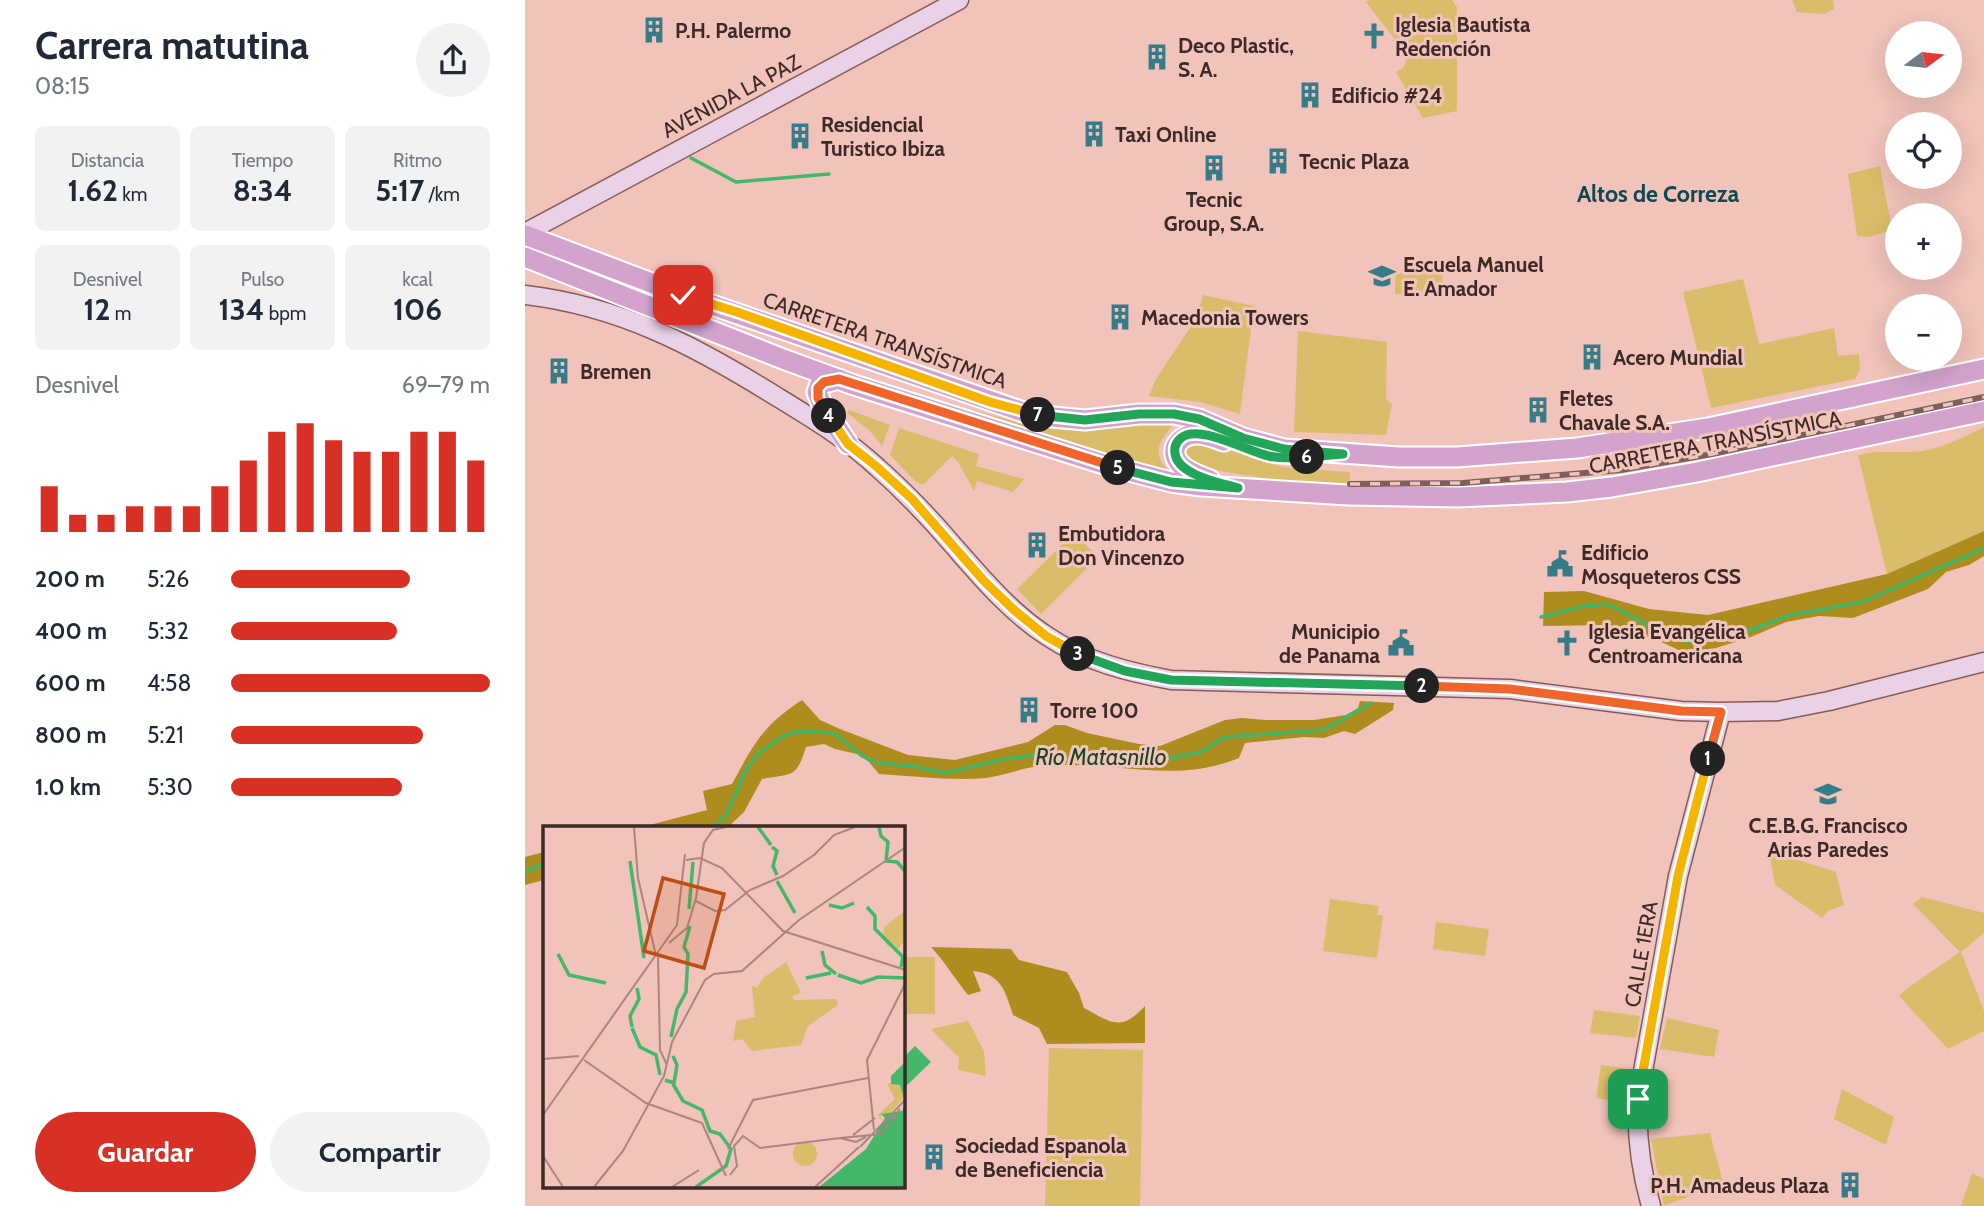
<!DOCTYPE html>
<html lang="es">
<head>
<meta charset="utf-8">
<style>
  body { margin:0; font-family:Cabin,sans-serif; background:#f2f2f3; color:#1f2937; height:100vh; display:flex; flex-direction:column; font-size:26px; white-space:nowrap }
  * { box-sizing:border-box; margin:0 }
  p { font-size:23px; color:#747a83 }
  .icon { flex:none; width:38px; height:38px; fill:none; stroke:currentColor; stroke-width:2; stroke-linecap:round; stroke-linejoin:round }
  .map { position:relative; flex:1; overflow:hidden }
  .details { display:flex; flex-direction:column; background:#fff; width:525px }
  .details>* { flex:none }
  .needle { width:46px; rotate:75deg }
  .controls { position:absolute; left:1360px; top:21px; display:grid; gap:14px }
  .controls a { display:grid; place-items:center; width:77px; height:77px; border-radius:50%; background:#fff; box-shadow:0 7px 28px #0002; font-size:35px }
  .pin { position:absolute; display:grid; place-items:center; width:60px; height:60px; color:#fff; margin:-30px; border-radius:14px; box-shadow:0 4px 10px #0006 }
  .km { position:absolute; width:35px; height:35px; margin:-18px; border-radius:50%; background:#222; color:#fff; font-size:19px; line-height:35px; text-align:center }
  .round { display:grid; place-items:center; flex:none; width:74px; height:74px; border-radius:37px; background:#f2f2f3 }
  .headline { display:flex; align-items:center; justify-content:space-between; height:119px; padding:0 35px }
  h1 { font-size:38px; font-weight:700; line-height:52px }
  .metrics { display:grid; grid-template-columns:repeat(3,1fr); gap:10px; height:119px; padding:7px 35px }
  .metrics div { display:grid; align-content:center; border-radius:10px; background:#f2f2f3; text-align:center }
  .metrics b { font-size:30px; font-weight:700 }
  .metrics small { font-size:19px; font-weight:400 }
  .metrics p { font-size:19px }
  .chart { height:196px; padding:14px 35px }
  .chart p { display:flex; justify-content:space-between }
  .chart svg { width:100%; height:126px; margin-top:7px; stroke:#d93025; stroke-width:6 }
  .primary-button { display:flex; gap:14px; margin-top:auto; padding:14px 35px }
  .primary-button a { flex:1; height:80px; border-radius:42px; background:#d93025; color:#fff; font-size:28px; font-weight:700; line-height:80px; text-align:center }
  .primary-button a+a { background:#f2f2f3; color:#1f2937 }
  ul { padding:0 35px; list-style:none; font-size:23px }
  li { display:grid; grid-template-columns:112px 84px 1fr; align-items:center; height:52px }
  li i { height:18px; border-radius:9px; background:#d93025 }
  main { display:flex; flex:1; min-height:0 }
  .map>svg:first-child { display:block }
</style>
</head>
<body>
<main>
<section class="details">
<div class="headline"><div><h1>Carrera matutina</h1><p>08:15</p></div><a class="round"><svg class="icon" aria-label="share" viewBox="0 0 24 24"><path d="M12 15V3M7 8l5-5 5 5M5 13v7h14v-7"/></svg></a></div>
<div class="metrics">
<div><p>Distancia</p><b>1.62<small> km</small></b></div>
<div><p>Tiempo</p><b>8:34</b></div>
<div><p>Ritmo</p><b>5:17<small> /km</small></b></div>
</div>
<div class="metrics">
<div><p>Desnivel</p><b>12<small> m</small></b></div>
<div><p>Pulso</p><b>134<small> bpm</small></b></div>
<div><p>kcal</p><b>106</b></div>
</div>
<div class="chart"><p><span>Desnivel</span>69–79 m</p>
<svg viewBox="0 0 160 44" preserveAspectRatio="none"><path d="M5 44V28M15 44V38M25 44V38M35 44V35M45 44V35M55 44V35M65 44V28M75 44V19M85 44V9M95 44V6M105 44V12M115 44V16M125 44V16M135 44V9M145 44V9M155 44V19"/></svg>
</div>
<ul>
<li><b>200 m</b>5:26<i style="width:69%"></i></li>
<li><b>400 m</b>5:32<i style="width:64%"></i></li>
<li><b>600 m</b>4:58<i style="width:100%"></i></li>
<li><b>800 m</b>5:21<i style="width:74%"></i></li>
<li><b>1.0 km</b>5:30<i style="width:66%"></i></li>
</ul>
<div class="primary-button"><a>Guardar</a><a>Compartir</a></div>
</section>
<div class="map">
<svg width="1459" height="1206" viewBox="0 0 1459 1206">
  <rect width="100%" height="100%" fill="#f1c3ba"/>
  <path fill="#d9bd6a" d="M844 0H927L932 7V111L898 118 871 72 879 67 882 55 841 2Z
    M1267 0H1308L1309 9 1300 14 1272 12Z
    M1355 166 1367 230 1344 237 1332 236 1323 174Z
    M871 270 918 271 917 295 870 294Z
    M1218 279 1234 344 1309 328 1313 356 1334 354 1335 370 1330 379 1186 408 1158 292Z
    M678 295 729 306 715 414 675 402 624 396 631 379 671 319Z
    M773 331 862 342 861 399 867 404 861 435 769 432Z
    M441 409C475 416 508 429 543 430 578 431 612 420 647 426 634 442 626 453 644 472L610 464Z
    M324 410 365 425 357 446 344 430 322 413Z
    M1459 427V531L1362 574 1333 455C1354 450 1367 453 1387 452 1412 451 1437 438 1459 427Z
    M374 428 454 454 451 466 499 479 488 492 452 481 449 491 433 462 427 456 398 485 390 481 365 455Z
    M660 442 696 445 742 463 764 468 825 472 824 488 789 486 682 469 667 460 660 453Z
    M549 533 573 557 516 614 492 589Z
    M1244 851 1311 872 1319 905 1303 911 1297 918 1250 885Z
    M1397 897 1459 913V933L1436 952 1459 1011V1031L1423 1049 1374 996 1384 987 1435 952 1388 904Z
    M805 899 854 906 852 915H858L852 958 798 951Z
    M911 922 964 929 960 956 908 949Z
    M378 957H410V1014H378Z
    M1069 1010 1115 1016 1111 1038 1065 1033Z
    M1142 1018 1194 1030 1189 1057 1135 1049Z
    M443 1021 459 1051 461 1076 433 1070 434 1058 406 1029Z
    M524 1048 618 1050 615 1206H520Z
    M1076 1065 1104 1069 1100 1102 1071 1098Z
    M1317 1089 1369 1117 1361 1145 1309 1119Z
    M1185 1133 1198 1183 1139 1206 1126 1139Z
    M1447 1173 1459 1179V1206H1436Z"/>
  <path fill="#ae8d1f" d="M1459 531V556L1444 565 1421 572 1403 589 1328 618 1294 616 1261 622 1226 637 1191 648 1158 652 1130 639 1095 629 1085 630 1082 625 1018 626 1019 592 1059 591 1124 609 1183 615 1362 574Z
    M277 700 295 720 315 729 383 755 430 760 503 742 530 725H540L562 733 614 744 635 746 700 720 717 718 741 720H789L821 715 833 708 835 701 869 703 868 710 830 734 819 731 799 738 779 737 720 743 714 758C655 782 606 765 545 765 533 765 519 764 508 767 492 770 477 776 461 778 425 781 390 776 354 774L344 762 332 754 310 749 299 744 281 747C271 779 268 773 237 779L219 812 202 828H113L182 810 178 791 207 784C229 744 237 726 277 700Z
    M19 852V880L0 885V857Z
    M406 947 486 949 494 960 542 972 554 993 559 1008C587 1023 596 1032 620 1006V1043L522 1044 514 1028 488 1015C480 991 477 974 448 971L456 991 443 995C430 979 420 962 406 947Z"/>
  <path fill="#42b868" d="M390 1046 406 1062 378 1089V1058Z"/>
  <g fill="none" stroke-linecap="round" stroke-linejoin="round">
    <path stroke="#42b868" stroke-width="3.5" d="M166 158 211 182 304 174
      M1016 617 1059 606 1083 604 1142 635 1163 642 1188 639 1229 629 1265 615 1337 602 1459 548
      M187 828 201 815 222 768 235 752 258 736 275 731 309 733 337 756 353 763 388 766 420 773 479 759 514 755 560 760H637L676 752 700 737 799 730 846 703
      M0 871 19 864"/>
    <g stroke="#865d56" stroke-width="21">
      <path id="secondary" d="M0 233 434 0
        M0 295C95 306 170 346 249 395 285 417 322 439 353 468 380 492 404 517 427 544 456 577 485 612 522 636 559 661 603 672 646 680L985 689 1156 711 1196 712 1253 711 1304 701 1459 662
        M1126 1206C1116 1171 1111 1136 1113 1099L1153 876 1196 712"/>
    </g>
    <g stroke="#fff" stroke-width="23">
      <path id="primary" d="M0 235 158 295 507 415 560 420 614 414H649L674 419 718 438 759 449 874 457H932L1052 448 1183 428 1459 369
        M0 257 258 359 329 385 585 466 646 482 676 486 823 495 933 497 1042 492 1087 487 1172 472 1459 411
        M314 379 295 384 292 392 297 405 323 444
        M685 480C675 476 662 472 655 464 642 450 655 434 672 434 681 434 690 438 699 441"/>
    </g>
    <use href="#secondary" stroke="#e9d1e7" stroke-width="18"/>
    <use href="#primary" stroke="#d3a3ce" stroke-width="19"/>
    <g stroke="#7c605b" stroke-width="6">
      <path id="rail" d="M825 484 938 483 1096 470 1187 454 1459 397"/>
    </g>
    <use href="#rail" stroke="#f1c3ba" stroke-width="3.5" stroke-dasharray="10" stroke-linecap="butt"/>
  </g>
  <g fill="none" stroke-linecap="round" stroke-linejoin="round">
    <g stroke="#fff" stroke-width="14">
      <path id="split-1" d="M1113 1099 1153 876 1183 759"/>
    </g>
    <g stroke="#fff" stroke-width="14">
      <path id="split-2" d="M897 686 985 689 1156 711 1196 712 1183 759"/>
    </g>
    <g stroke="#fff" stroke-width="14">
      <path id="split-3" d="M553 654 600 671 646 680 897 686"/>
    </g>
    <g stroke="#fff" stroke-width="14">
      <path id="split-4" d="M304 416 323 444 351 466 387 499 459 581 489 610 521 636 553 654"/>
    </g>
    <g stroke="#fff" stroke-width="14">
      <path id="split-5" d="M304 416 293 398V388L299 382 314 379 593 468"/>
    </g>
    <g stroke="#fff" stroke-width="14">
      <path id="split-6" d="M593 468 646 482 713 488C696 483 652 475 650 453 649 447 651 442 656 438 674 423 723 452 744 456 757 459 770 458 782 457"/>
    </g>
    <g stroke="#fff" stroke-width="14">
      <path id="split-7" d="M513 415 560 420 614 414H649L674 419 718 438 759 449 818 454 782 457"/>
    </g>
    <g stroke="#fff" stroke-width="14">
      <path id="split-8" d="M158 295 212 312 465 402 513 415"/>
    </g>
    <use href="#split-1" stroke="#f5b400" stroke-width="9"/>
    <use href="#split-2" stroke="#f0652b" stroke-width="9"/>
    <use href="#split-3" stroke="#22a559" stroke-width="9"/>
    <use href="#split-4" stroke="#f5b400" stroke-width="9"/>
    <use href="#split-5" stroke="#f0652b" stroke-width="9"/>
    <use href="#split-6" stroke="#22a559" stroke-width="9"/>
    <use href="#split-7" stroke="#22a559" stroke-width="9"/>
    <use href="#split-8" stroke="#f5b400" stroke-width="9"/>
  </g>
  <defs>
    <g id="building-bare" transform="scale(2.1)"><path d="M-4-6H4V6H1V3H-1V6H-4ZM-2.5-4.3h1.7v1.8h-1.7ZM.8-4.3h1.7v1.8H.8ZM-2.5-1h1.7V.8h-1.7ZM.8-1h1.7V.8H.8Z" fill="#357b88" stroke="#f1c3ba" stroke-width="2.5" paint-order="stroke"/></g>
    <g id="church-bare" transform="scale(2.1)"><path d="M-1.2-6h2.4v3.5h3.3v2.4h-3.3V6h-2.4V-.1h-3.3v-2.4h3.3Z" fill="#357b88" stroke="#f1c3ba" stroke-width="2.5" paint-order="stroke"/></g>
    <g id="school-bare" transform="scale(2.1)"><path d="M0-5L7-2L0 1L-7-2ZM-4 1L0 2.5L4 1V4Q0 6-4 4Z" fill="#357b88" stroke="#f1c3ba" stroke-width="2.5" paint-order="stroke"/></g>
    <g id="civic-bare" transform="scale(2.1)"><path d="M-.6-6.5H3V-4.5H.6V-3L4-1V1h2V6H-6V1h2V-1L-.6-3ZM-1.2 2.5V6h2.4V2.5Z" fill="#357b88" stroke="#f1c3ba" stroke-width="2.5" paint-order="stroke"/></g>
  </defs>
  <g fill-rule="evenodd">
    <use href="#building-bare" x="129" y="30"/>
    <use href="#church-bare" x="849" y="36"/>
    <use href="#building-bare" x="632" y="57"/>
    <use href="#building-bare" x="785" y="95"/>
    <use href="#building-bare" x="569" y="134"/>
    <use href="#building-bare" x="275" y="136"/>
    <use href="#building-bare" x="753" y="161"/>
    <use href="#building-bare" x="689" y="168"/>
    <use href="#school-bare" x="857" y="276"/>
    <use href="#building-bare" x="595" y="317"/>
    <use href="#building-bare" x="1067" y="357"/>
    <use href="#building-bare" x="34" y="371"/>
    <use href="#building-bare" x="1013" y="410"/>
    <use href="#building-bare" x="512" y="545"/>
    <use href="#civic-bare" x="1035" y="564"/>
    <use href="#civic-bare" x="876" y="643"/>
    <use href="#church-bare" x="1042" y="643"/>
    <use href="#building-bare" x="504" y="710"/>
    <use href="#school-bare" x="1303" y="794"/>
    <use href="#building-bare" x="409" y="1157"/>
    <use href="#building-bare" x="1325" y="1185"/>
  </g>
  <g text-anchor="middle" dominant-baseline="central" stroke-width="6" stroke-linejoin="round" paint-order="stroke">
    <g font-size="21" font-weight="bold" fill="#3c2a27" stroke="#f1c3ba" text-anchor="start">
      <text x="870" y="24">Iglesia Bautista<tspan x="870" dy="24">Redención</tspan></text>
      <text x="150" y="30">P.H. Palermo</text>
      <text x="653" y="45">Deco Plastic,<tspan x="653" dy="24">S. A.</tspan></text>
      <text x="806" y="95">Edificio #24</text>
      <text x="296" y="124">Residencial<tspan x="296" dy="24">Turistico Ibiza</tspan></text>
      <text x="590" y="134">Taxi Online</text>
      <text x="774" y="161">Tecnic Plaza</text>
      <text x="689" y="199" text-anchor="middle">Tecnic<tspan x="689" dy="24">Group, S.A.</tspan></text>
      <text x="878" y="264">Escuela Manuel<tspan x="878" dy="24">E. Amador</tspan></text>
      <text x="616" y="317">Macedonia Towers</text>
      <text x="1088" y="357">Acero Mundial</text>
      <text x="55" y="371">Bremen</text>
      <text x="1034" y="398">Fletes<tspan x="1034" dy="24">Chavale S.A.</tspan></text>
      <text x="533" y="533">Embutidora<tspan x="533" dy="24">Don Vincenzo</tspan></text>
      <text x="1056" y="552">Edificio<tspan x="1056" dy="24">Mosqueteros CSS</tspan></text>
      <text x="855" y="631" text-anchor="end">Municipio<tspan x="855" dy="24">de Panama</tspan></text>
      <text x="1063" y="631">Iglesia Evangélica<tspan x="1063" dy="24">Centroamericana</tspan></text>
      <text x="525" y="710">Torre 100</text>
      <text x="1303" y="825" text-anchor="middle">C.E.B.G. Francisco<tspan x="1303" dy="24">Arias Paredes</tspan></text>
      <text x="430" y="1145">Sociedad Espanola<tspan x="430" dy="24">de Beneficiencia</tspan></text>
      <text x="1304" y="1185" text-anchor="end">P.H. Amadeus Plaza</text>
    </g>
    <g font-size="21" fill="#3c2a27" stroke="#f1c3ba">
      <text transform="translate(206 96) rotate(-28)">AVENIDA LA PAZ</text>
      <text transform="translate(360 340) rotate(19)">CARRETERA TRANSÍSTMICA</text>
      <text transform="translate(1190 442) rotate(-11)">CARRETERA TRANSÍSTMICA</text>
      <text transform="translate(1116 954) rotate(-80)">CALLE 1ERA</text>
    </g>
    <g font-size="23" font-weight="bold" fill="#0c4953" stroke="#f1c3ba">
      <text x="1133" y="194">Altos de Correza</text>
    </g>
    <g font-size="23" font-style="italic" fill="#174525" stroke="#f1c3ba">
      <text x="576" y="757">Río Matasnillo</text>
    </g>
  </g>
  <g transform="translate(18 826)">
    <rect width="362" height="362" fill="#f1c3ba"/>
    <path d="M362 85V114L355 123 348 121 343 119 347 116 340 109 341 101ZM243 136 258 167 249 170 251 174 293 173 295 179 265 200 258 219 209 225 199 213 190 215 193 195 212 191 209 160 214 162 220 152ZM344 257 358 259 361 271 344 291 338 288 339 295 335 289 352 273ZM250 328a12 12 0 1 1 24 0a12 12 0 1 1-24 0Z" fill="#d9bd6a"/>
    <path d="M362 236 363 270 361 271 357 259 348 258V250ZM362 278V361H276L323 323 342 292 338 288 359 285Z" fill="#42b868"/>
    <path fill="none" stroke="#42b868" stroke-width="3.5" d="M215 1 228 19M336 1 338 10 345 16 343 35 354 36 363 46M229 21 234 25 230 40 234 49M87 35 101 132M234 55 252 87M286 79 299 82 311 77M324 81 332 90V103L360 131 358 141M146 83 150 36M279 125 282 139 293 148M15 128 26 149 63 157M295 149 318 157 335 151 363 152M263 152 288 147M89 201 87 190 96 173 94 162M89 202 97 221 113 229 117 249M128 211 134 183 143 166 145 128 141 121 147 100M122 254 131 257 134 239 130 230M130 258 140 275 159 284 167 305 177 308 188 323 183 340 153 361"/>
    <path fill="none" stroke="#a9867f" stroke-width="2" d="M91 1 95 52 113 130M143 34 157 32 179 42 240 105 363 144M153 75 172 85 182 84 207 64 240 50 271 29 291 9 312 1M126 117 144 102 153 72 161 17 170 4 183 1M115 131 117 224 124 239M0 233 36 230M41 234 103 277 159 297 183 350M0 289 134 99 142 28M331 304 324 234 363 156M310 309 332 292M297 312 339 308 357 283M317 321 363 273M185 323 210 274 325 252M0 330 20 361M187 349 194 340 191 320 200 310 217 322 297 312 313 316 323 311M51 361 80 325 121 250 129 216 162 154 171 148 199 145 256 94 363 21M129 361 156 344M272 361 316 321"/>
    <path fill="#bd4d13" fill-opacity="0.15" stroke="#bd4d13" stroke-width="3.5" d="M120 52 181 68 161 142 101 125Z"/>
    <rect width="362" height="362" fill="none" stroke="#3c2a27" stroke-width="3.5"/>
  </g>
</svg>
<div class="controls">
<a><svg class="needle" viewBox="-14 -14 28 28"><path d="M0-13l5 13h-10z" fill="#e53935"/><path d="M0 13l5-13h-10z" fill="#747a83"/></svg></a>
<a><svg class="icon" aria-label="locate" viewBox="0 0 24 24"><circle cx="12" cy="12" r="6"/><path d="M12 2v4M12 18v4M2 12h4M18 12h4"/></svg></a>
<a>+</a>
<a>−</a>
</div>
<div class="pin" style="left:1113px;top:1099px;background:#1e9e55"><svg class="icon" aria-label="arrive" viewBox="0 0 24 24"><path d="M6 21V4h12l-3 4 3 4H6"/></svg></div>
<div class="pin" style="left:158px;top:295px;background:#d93025"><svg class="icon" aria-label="check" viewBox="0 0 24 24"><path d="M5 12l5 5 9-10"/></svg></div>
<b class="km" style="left:1183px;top:759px">1</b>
<b class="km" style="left:897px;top:686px">2</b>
<b class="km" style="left:553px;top:654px">3</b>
<b class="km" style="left:304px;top:416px">4</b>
<b class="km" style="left:593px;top:468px">5</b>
<b class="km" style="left:782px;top:457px">6</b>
<b class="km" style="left:513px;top:415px">7</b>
</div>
</main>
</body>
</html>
